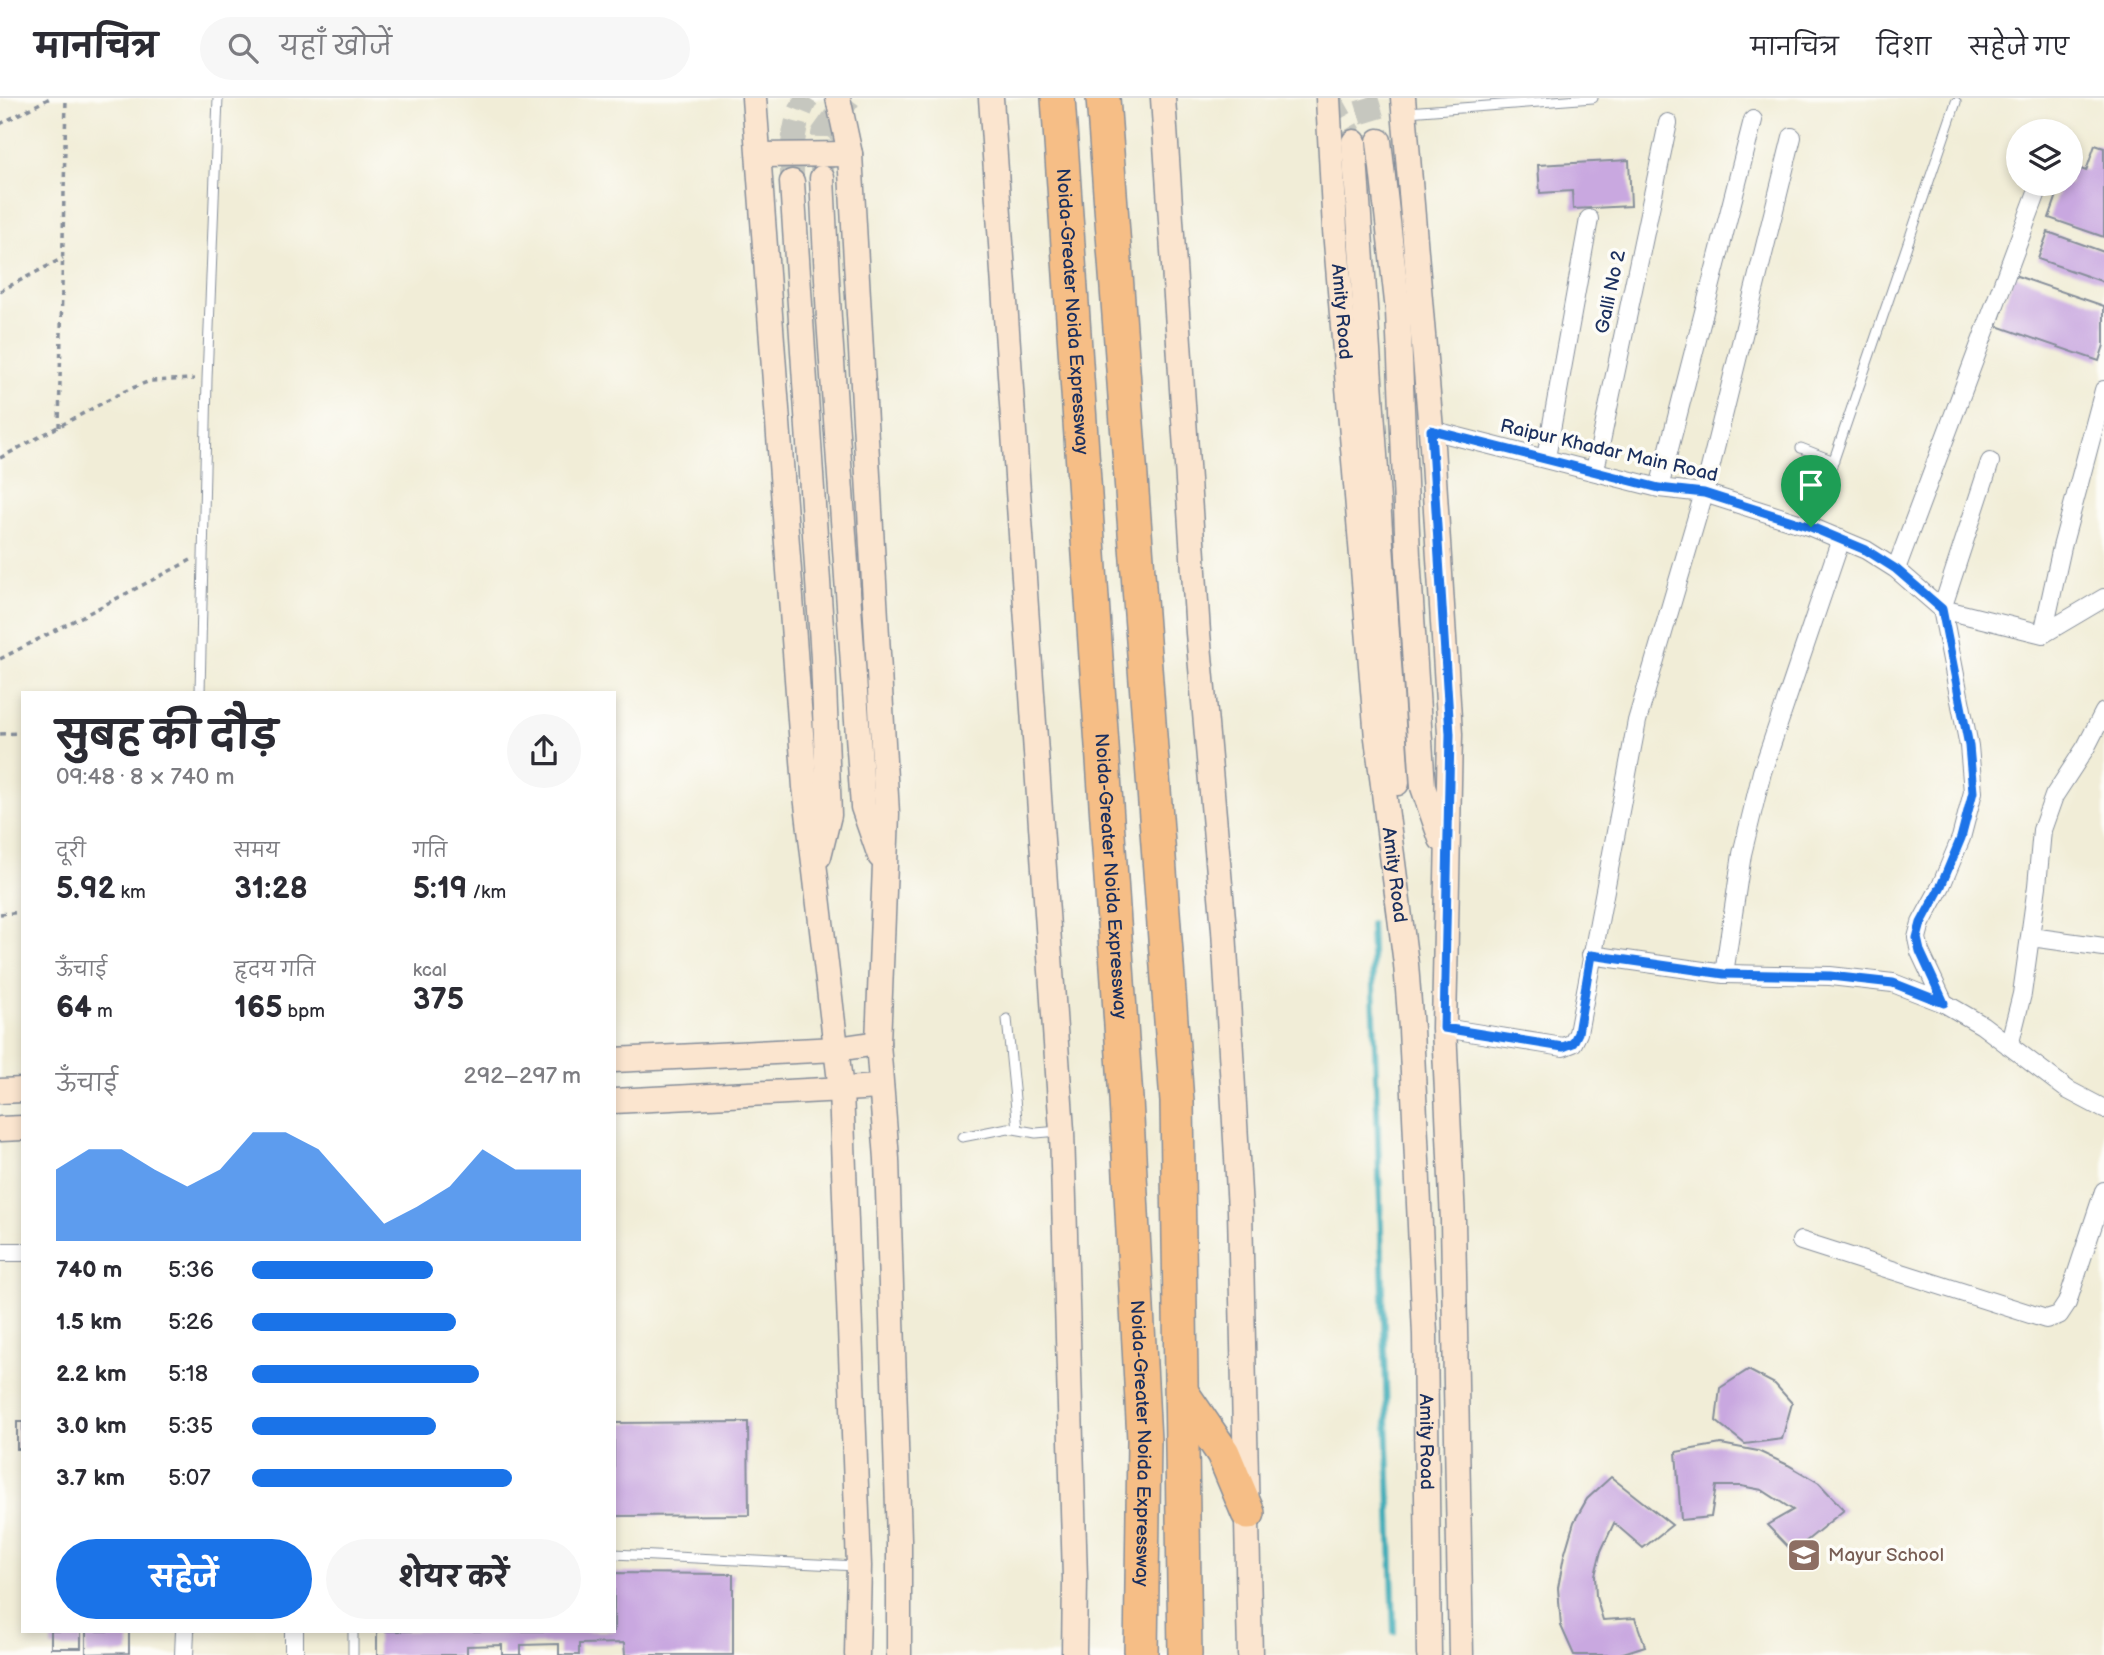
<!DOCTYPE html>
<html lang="hi">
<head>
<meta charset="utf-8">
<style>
  body { margin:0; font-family:"Balsamiq Sans","Playpen Sans Deva",sans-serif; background:#f7f7f7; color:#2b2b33; height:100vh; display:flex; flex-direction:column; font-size:26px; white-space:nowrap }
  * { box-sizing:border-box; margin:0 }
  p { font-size:23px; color:#7c7c81 }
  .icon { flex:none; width:38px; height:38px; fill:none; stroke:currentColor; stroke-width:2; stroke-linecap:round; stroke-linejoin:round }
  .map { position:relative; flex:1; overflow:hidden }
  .drawer { position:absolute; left:21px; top:593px; width:595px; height:942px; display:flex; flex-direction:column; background:#fff; border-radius:0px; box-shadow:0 4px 10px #0003 }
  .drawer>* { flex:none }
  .buttons { position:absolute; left:2006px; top:21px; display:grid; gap:14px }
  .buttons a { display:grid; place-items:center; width:77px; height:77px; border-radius:50%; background:#fff; box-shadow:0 4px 10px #0003; font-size:35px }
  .pin { position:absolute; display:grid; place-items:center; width:60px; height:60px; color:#fff; margin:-72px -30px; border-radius:50% 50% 50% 0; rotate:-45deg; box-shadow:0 0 7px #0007 }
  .pin .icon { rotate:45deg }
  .round { display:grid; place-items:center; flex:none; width:74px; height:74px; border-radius:37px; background:#f7f7f7 }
  .head { display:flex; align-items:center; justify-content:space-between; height:119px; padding:0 35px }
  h1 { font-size:38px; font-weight:700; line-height:52px }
  .figures { display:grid; grid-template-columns:repeat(3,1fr); gap:10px; height:119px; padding:7px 35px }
  .figures div { display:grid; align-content:center }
  .figures b { font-size:30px; font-weight:700 }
  .figures small { font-size:19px; font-weight:400 }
  .figures p { font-size:19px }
  .chart { height:196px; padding:14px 35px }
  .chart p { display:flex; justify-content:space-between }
  .chart svg { width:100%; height:126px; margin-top:7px; fill:#1a73e8; opacity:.7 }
  .cta { display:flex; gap:14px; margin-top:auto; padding:14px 35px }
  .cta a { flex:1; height:80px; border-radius:42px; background:#1a73e8; color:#fff; font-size:28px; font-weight:700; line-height:80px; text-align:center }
  .cta a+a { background:#f7f7f7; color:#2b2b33 }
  ul { padding:0 35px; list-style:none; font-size:23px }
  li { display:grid; grid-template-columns:112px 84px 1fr; align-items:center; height:52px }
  li i { height:18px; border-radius:9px; background:#1a73e8 }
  header { display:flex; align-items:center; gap:42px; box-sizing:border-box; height:98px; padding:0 35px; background:#fff; border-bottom:2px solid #e1e1e2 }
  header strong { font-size:33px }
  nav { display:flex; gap:38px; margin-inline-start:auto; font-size:24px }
  .search { width:490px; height:63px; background:#f7f7f7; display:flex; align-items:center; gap:18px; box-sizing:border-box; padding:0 24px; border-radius:38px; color:#7c7c81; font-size:26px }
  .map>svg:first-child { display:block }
</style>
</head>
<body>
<header>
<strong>मानचित्र</strong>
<div class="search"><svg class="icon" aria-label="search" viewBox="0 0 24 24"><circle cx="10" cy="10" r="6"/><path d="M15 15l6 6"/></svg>यहाँ खोजें</div>
<nav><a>मानचित्र</a><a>दिशा</a><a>सहेजे गए</a></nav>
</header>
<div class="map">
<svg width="2104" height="1557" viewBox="0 0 2104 1557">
  <rect width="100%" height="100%" fill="#fdfcf7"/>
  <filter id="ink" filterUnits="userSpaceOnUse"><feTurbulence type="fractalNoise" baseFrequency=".0143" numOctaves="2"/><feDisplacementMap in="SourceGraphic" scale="14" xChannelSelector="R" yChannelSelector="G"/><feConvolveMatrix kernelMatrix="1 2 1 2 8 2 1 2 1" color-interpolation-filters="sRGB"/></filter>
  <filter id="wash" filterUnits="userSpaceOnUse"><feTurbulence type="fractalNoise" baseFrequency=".00686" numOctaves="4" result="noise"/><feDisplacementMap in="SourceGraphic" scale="28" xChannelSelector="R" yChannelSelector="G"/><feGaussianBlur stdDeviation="1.57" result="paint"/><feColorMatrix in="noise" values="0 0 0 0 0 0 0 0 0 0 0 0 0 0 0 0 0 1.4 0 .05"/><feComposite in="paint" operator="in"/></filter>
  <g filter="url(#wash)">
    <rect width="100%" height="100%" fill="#f1edd7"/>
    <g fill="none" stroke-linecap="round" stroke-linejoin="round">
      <path stroke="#3babb7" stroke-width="6" d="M1371 826 1394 1534"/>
    </g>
    <g id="blocks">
      <path fill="#c9a8e0" d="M2095 47 2104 50V139L2049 120 2061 86H2070V67L2086 73Z
        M1629 62 1631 108 1573 111 1572 93 1540 95 1538 67Z
        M2048 134 2104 154V184L2038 161Z
        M2014 177 2104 208V247L2099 263 1997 228Z
        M1748 1272 1775 1286 1792 1305 1782 1341 1745 1346 1716 1323 1720 1290Z
        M17 1324H23V1351H17Z
        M748 1324 749 1417 614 1418V1325Z
        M1721 1346 1758 1353 1788 1367 1819 1385 1844 1412 1793 1454 1767 1427 1793 1412 1762 1392 1741 1388H1716L1711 1419 1681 1422 1676 1354Z
        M1611 1379 1672 1427 1643 1450 1614 1425 1601 1453 1595 1477 1596 1499 1603 1522 1635 1520 1645 1548 1617 1557H1574L1561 1528 1558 1490 1564 1458 1574 1424 1587 1401Z
        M614 1475 733 1476V1557H625L624 1545 579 1546V1557H559V1546L521 1547V1557H502V1547L467 1548V1557H377V1533H614Z
        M51 1533H81V1550H51Z
        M86 1533H129V1555L86 1556Z"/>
    </g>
  </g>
  <g filter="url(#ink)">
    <use href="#blocks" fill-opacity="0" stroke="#868e9a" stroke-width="2"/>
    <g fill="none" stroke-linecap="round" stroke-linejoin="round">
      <path stroke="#c6c7bf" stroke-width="24" stroke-dasharray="24 12" stroke-linecap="butt" d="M1329 0 1354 44
        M1366 0 1379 43
        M822 75 823 36 849 0
        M792 84C792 55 791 26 807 0"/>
      <g stroke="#868e9a" stroke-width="11">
        <path id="lane" d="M1407 14 1593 0
          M1801 350 1834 363
          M1811 429 1956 4
          M200 595 207 281 218 0
          M1007 921 1018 1031
          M962 1039 1008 1030 1036 1035 1060 1033
          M614 1456 857 1468
          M353 1557V1533"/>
      </g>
      <g stroke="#868e9a" stroke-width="20">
        <path id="street" d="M1431 332 1659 390 1704 395 1811 429 1866 452 1896 471 1942 511 1969 648 1973 694 1961 740 1941 788 1921 825 1917 840 1920 854 1944 905
          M1546 360 1589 121
          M1595 372 1668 25
          M1659 390 1753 22
          M1896 471 2040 86
          M1942 511 2043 536 2104 500
          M1942 511 1990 364
          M2043 536 2062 449 2104 292
          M2031 839 2104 849
          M1591 857 1724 876 1830 878 1893 885 1944 905 1982 927 2068 992 2104 1011
          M1724 876 1742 756 1762 674 1841 441
          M1444 930 1563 949 1573 945 1578 935 1637 623 1704 395 1792 39
          M2009 948 2022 896 2037 788 2042 732 2054 698 2086 649 2104 614
          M1801 1143 2046 1221 2059 1217 2067 1205 2104 1093
          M0 1154H23
          M184 1557 185 1533
          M294 1557V1533"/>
      </g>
      <g stroke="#868e9a" stroke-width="27">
        <g id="secondary">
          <path d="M754 0 805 689 841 992 859 1468 857 1557"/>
          <path d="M838 0 850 56 887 716 878 945 887 1061 899 1442V1557"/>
          <path d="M991 0 1062 1033 1075 1480 1074 1557"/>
          <path d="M1163 0 1198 535 1224 832 1240 1112 1250 1557"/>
          <path id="s1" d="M1328 0 1335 132 1377 640 1406 866 1411 931 1425 1237 1429 1557"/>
          <path d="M1403 0 1431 332 1450 636 1444 930 1453 1123 1461 1557"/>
          <path d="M1379 43 1398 213 1408 458 1423 689 1441 741"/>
          <path d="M1354 44 1397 685"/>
          <path d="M759 57 850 56"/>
          <path d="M822 80 829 221 863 709 880 758"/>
          <path d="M792 84 823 560 829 717 819 758"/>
          <path d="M614 962 837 951 878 945"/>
          <path d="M0 993 23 992"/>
          <path d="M614 1003 881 989"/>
          <path d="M0 1031 23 1030"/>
        </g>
      </g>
      <g stroke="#868e9a" stroke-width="36">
        <g id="highway">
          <path id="s2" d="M1058 0 1126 1001 1144 1342 1141 1557"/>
          <path d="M1103 0 1177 1004 1185 1557"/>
          <path d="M1182 1295 1223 1355 1248 1415"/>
        </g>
      </g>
      <path stroke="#868e9a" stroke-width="3.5" stroke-dasharray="5 5" stroke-linecap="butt" d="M0 26 50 0
        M0 193 63 160
        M59 329 66 0
        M0 360 125 293 150 283 194 281
        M0 561 191 462
        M0 636 23 635
        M0 816 23 814"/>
      <use href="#lane" stroke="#fff" stroke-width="9"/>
      <use href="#street" stroke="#fff" stroke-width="18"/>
      <use href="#secondary" stroke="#fbe5cf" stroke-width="24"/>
      <use href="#highway" stroke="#f6be86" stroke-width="33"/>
    </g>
  </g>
  <g fill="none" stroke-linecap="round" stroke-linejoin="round" filter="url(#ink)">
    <g stroke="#fff" stroke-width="14">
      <path id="route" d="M1431 332 1659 390 1704 395 1811 429 1866 452 1896 471 1942 511 1969 648 1973 694 1961 740 1941 788 1921 825 1917 840 1920 853 1944 905 1893 885 1830 878 1724 876 1591 857 1578 935 1573 945 1563 949 1444 930 1450 636Z"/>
    </g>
    <use href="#route" stroke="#1a73e8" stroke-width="9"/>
  </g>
  <defs>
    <g id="school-square" transform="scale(1.75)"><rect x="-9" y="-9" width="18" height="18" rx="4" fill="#8d6e63" stroke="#fdfcf7"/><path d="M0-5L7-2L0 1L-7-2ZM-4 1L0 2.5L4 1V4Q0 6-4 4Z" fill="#fff"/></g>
  </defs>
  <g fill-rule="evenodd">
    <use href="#school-square" x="1804" y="1457"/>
  </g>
  <g text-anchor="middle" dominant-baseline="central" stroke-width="7" stroke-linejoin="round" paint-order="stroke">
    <g font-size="19" fill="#1b2f5e" stroke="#fdfcf7">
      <text transform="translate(1611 194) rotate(-78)">Galli No 2</text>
      <text stroke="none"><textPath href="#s2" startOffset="214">Noida-Greater Noida Expressway</textPath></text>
      <text stroke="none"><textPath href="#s1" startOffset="214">Amity Road</textPath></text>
      <text transform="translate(1609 353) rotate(13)">Raipur Khadar Main Road</text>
      <text stroke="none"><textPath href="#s2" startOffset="780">Noida-Greater Noida Expressway</textPath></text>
      <text stroke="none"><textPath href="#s1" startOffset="780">Amity Road</textPath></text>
      <text stroke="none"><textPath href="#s1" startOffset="1348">Amity Road</textPath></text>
      <text stroke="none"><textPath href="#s2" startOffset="1348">Noida-Greater Noida Expressway</textPath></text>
    </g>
    <g font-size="19" fill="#785e54" stroke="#fdfcf7" text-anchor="start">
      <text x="1828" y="1457">Mayur School</text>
    </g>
  </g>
</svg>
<div class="buttons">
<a><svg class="icon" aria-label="layers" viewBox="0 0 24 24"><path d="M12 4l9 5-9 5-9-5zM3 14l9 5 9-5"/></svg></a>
</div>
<div class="pin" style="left:1811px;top:429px;background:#1e9e55"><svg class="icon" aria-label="arrive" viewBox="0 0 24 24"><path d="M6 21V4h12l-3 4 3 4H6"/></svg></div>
<section class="drawer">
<div class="head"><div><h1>सुबह की दौड़</h1><p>09:48 · 8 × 740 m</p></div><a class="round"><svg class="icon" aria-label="share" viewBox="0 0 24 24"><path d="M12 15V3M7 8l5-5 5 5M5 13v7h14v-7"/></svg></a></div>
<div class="figures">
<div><p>दूरी</p><b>5.92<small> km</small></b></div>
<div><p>समय</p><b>31:28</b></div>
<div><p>गति</p><b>5:19<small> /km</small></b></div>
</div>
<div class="figures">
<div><p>ऊँचाई</p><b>64<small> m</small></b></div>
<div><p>हृदय गति</p><b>165<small> bpm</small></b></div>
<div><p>kcal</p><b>375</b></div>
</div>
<div class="chart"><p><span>ऊँचाई</span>292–297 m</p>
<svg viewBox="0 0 160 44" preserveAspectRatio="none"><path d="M0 44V19L10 12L20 12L30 19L40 25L50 19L60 6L70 6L80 12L90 25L100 38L110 32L120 25L130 12L140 19L150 19L160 19V44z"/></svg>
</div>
<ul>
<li><b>740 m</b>5:36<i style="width:55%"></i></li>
<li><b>1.5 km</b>5:26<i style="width:62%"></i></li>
<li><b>2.2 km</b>5:18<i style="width:69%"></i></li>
<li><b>3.0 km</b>5:35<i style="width:56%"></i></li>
<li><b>3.7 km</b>5:07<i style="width:79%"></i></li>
</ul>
<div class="cta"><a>सहेजें</a><a>शेयर करें</a></div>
</section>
</div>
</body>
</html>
